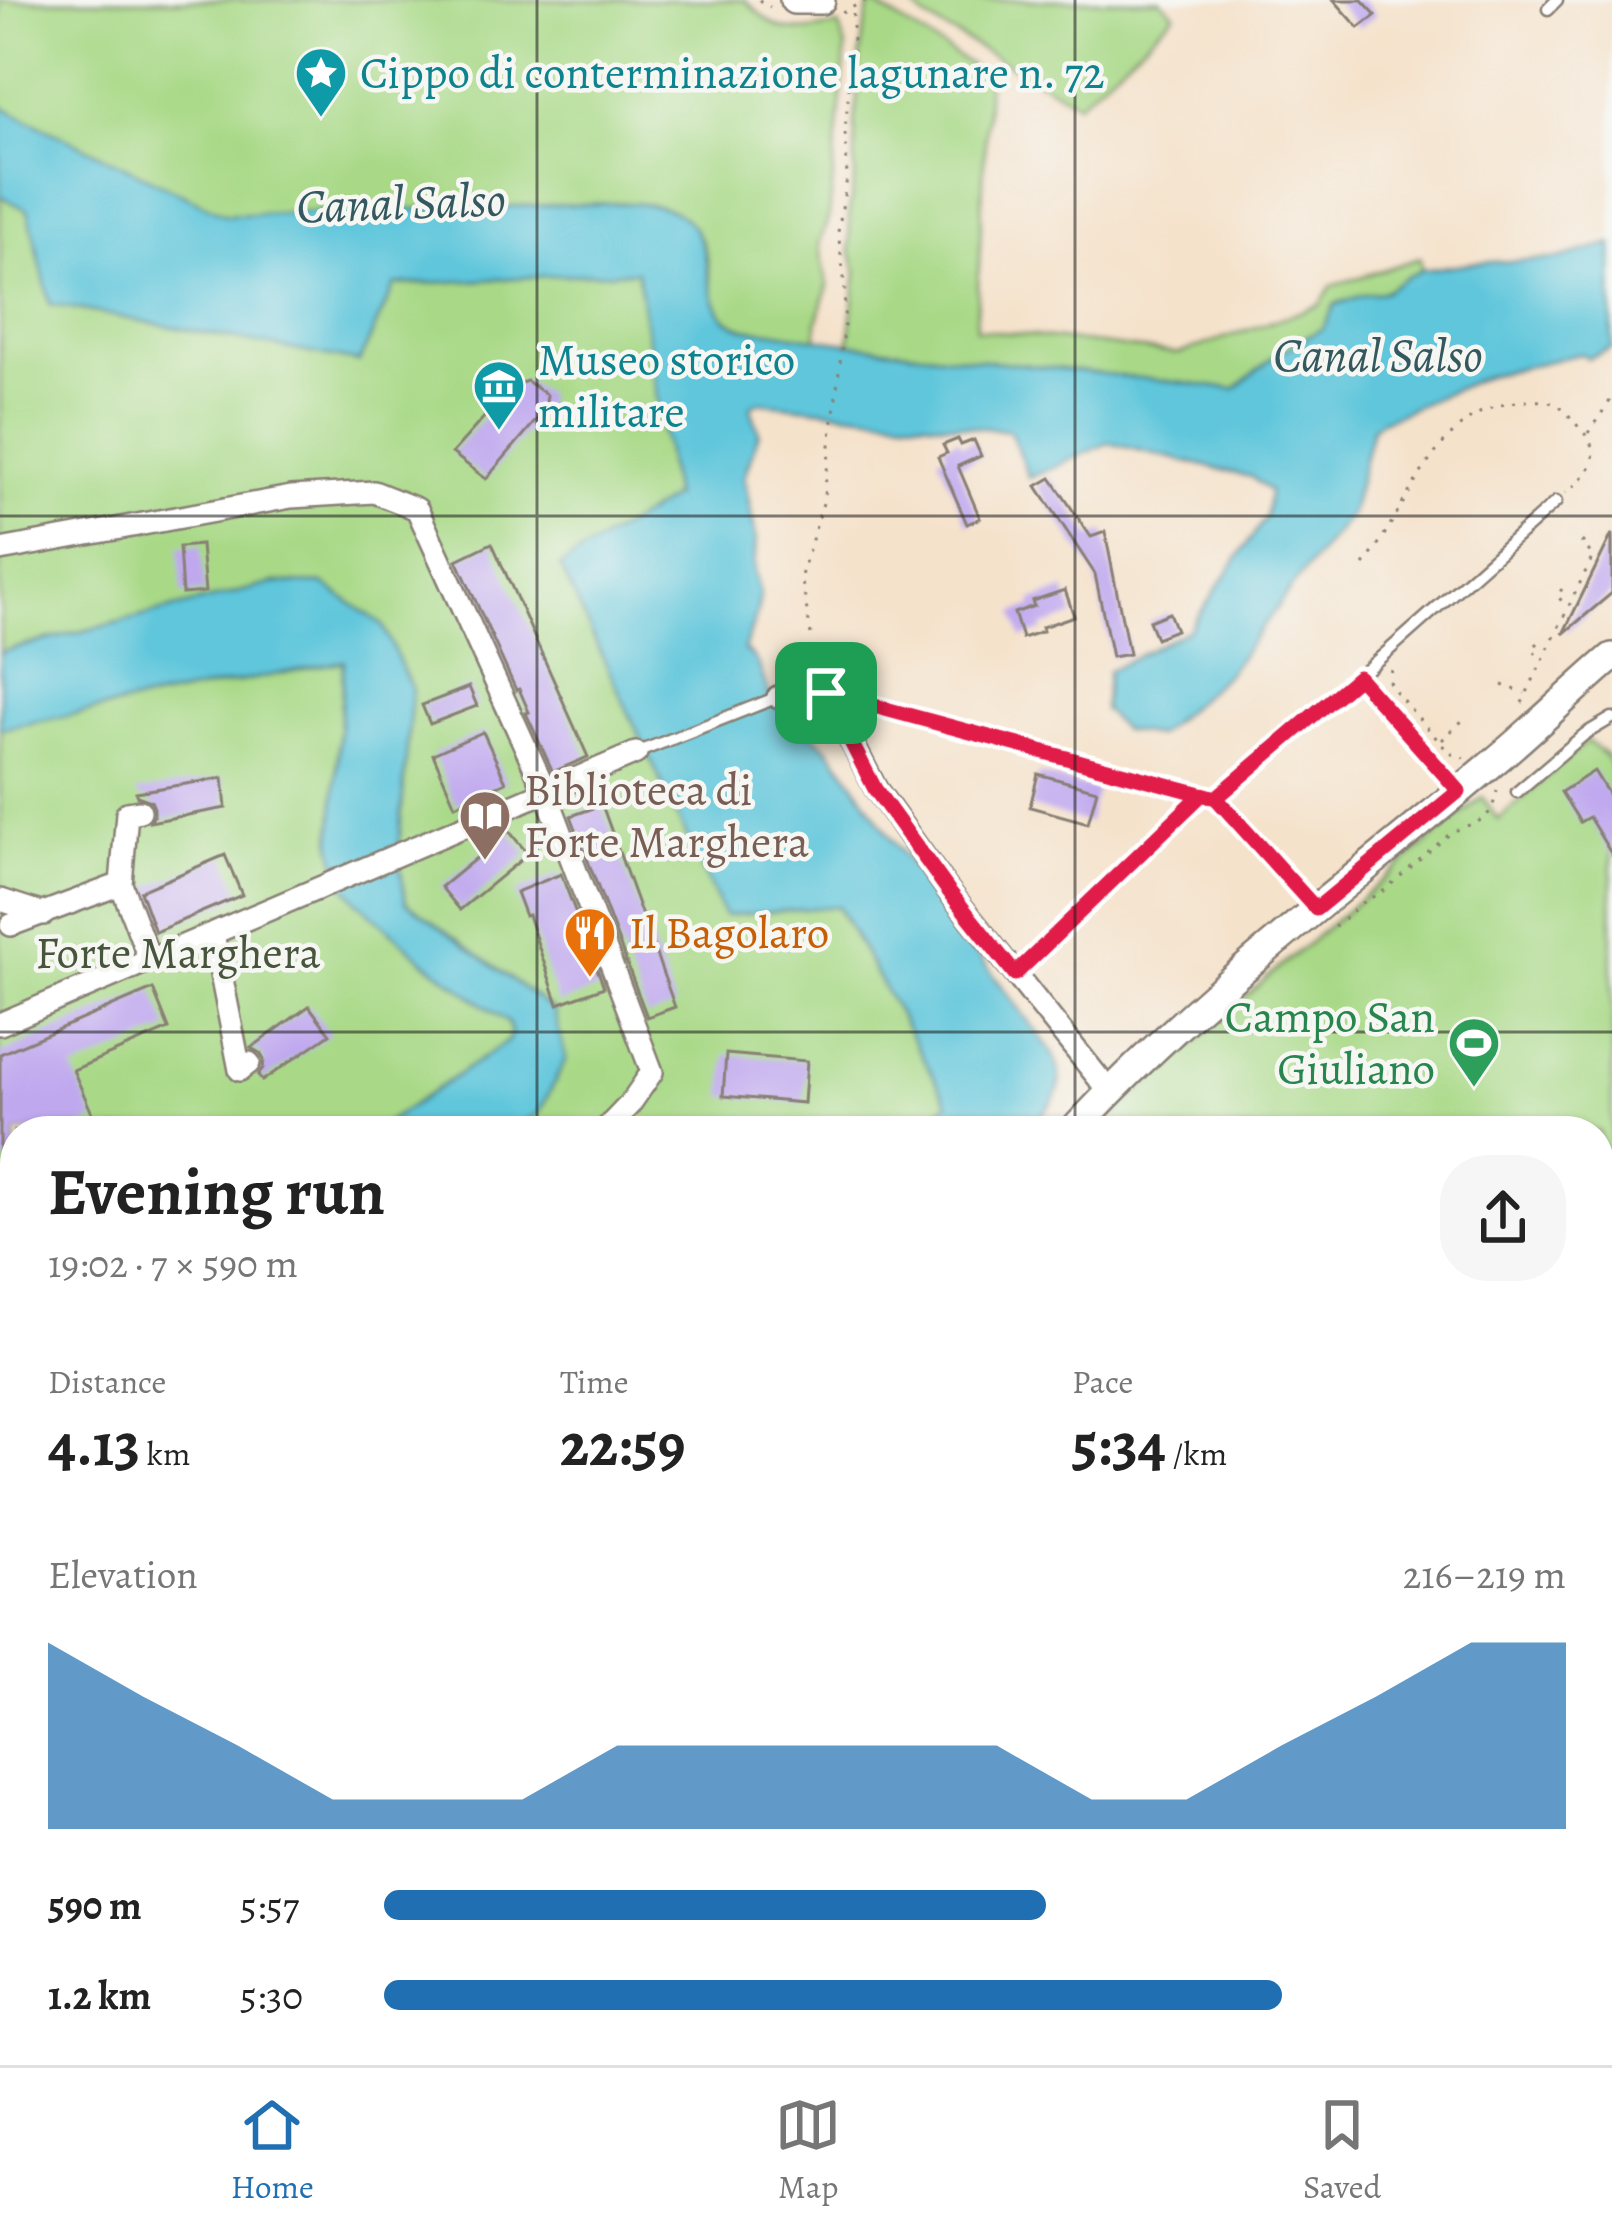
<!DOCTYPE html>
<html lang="en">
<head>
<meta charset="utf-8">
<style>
  body { margin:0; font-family:Alegreya,serif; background:#f6f6f6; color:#222; height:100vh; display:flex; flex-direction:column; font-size:45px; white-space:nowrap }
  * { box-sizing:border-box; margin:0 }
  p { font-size:39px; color:#767676 }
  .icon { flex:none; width:66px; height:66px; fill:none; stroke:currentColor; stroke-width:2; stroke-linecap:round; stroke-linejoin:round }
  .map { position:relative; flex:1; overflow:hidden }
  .details { position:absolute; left:0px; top:1116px; width:1614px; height:951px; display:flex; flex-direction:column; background:#fff; border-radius:48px 48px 0 0; box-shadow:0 3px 9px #0004 }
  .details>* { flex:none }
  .pin { position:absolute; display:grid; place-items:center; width:102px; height:102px; color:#fff; margin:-51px; border-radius:24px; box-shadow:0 6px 18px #0006 }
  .round { display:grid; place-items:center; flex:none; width:126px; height:126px; border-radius:48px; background:#f6f6f6 }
  .overview { display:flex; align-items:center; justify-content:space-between; height:204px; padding:0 48px }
  h1 { font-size:66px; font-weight:700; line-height:90px }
  .figures { display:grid; grid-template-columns:repeat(3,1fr); gap:18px; height:204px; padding:12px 48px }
  .figures div { display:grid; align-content:center }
  .figures b { font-size:60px; font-weight:700 }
  .figures small { font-size:33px; font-weight:400 }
  .figures p { font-size:33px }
  .chart { height:336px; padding:24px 48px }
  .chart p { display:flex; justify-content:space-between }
  .chart svg { width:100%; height:216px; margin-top:12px; fill:#1f6fb2; opacity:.7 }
  ul { padding:0 48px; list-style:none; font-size:39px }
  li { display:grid; grid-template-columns:192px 144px 1fr; align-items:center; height:90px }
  li i { height:30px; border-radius:15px; background:#1f6fb2 }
  .tab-bar { display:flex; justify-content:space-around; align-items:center; height:168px; border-top:3px solid #e0e0e0; background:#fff; font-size:33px; color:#767676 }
  .tab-bar a { display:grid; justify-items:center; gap:6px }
  .tab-bar .current { color:#1f6fb2 }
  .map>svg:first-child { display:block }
</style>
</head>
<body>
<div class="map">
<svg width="1612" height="2065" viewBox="0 0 1612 2065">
  <rect width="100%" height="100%" fill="#f6f6f2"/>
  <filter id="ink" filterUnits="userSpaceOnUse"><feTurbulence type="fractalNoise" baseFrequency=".00833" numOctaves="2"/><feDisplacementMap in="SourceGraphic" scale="24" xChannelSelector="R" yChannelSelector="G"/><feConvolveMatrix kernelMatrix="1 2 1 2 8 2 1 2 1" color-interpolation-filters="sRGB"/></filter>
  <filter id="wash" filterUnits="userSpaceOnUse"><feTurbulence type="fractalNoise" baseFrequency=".004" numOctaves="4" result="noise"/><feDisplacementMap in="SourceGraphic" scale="48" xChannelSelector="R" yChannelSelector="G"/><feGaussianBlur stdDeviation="2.7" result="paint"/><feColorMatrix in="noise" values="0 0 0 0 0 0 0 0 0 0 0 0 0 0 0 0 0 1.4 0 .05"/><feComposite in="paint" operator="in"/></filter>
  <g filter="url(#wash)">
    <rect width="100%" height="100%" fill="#f5e2cb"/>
    <path fill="#a9d987" stroke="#627a52" stroke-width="3" d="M0 0H745C781 36 790 34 839 26L846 49 829 216 819 244 828 286 817 322V339C792 335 745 334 726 319 719 313 716 305 713 295 710 283 710 271 707 259 696 211 666 206 623 203L246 215H226L216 211 0 106Z
      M907 0H1161L1175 14 1078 103 925 18Z
      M875 5 988 76 976 329 1179 354 1320 305 1331 286 1420 258 1422 270C1408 276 1397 287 1386 291 1369 297 1352 298 1335 304L1324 328 1277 354 1235 390 849 344 857 272 850 250 849 211 855 177V125L860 53 869 8Z
      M0 196 28 210 395 285 638 270 673 498 560 567 837 906 949 1102 921 1131H512L539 1113 554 1011 406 902 398 855 324 584 275 583 0 652Z
      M344 661 332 843 341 880 356 900 427 963 508 1023 511 1032 508 1041 374 1131H15V1335L0 1347V729Z
      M1587 741 1606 756 1612 767V1510L1599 1520V1131H1097L1268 977 1482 797 1498 820Z
      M15 1669V1919L0 1942V1700Z
      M15 2025V2052H464C432 2065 383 2065 347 2065L344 2055 304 2065H0V2055Z
      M976 2052H1273L1252 2065H975Z"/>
    <path fill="#5ec6db" stroke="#3d717c" stroke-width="3" d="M0 106 226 215 623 203C641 204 661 204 677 213 724 239 692 310 741 327 751 331 766 330 777 332 820 340 862 345 905 351 1015 364 1125 376 1235 389L1277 354 1323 328 1335 305 1365 294 1384 292 1404 278 1422 270 1471 263 1558 259 1612 244V348L1588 358 1582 354 1570 356 1486 376 1379 422 1372 428 1351 514 1296 582 1227 674 1156 736 1122 730 1103 709 1108 671 1189 629 1266 517 1269 491 1251 477 1109 443 1029 478 1010 431 758 402 753 404 751 408 759 432 744 477 756 538 754 570 760 595 757 613 744 650C765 663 761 686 776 703 792 722 814 731 830 751 856 781 875 817 899 849 948 916 999 982 1049 1048 1073 1088 1054 1099 1029 1131H921L948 1102 838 906 724 916 560 566 673 497 637 271 395 285 359 362 50 304 28 210 0 196Z
      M275 583 323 584 382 624 412 690 398 855 406 902 554 1011 566 1059 539 1113 512 1131H374L508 1041 511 1032 508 1023 427 963 356 900 341 880 332 843 344 661 0 729V652Z
      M15 1335V1668L0 1700V1527L7 1509 0 1496V1347Z
      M15 1919V2025L0 2055V1942Z"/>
    <g id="blocks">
      <path fill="#c0a8ef" d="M1334 0H1362L1376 15 1359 28Z
        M527 381 547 395 545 410 486 479 452 453 512 386Z
        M958 439 961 445 974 440 981 456 958 466 980 518 967 524 938 457 947 453 943 445Z
        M1051 478 1091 537 1105 532 1129 654 1112 657 1095 574 1037 486Z
        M1612 534V593L1563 634Z
        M492 543 588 757 553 772 526 713 529 712 519 689 516 690 457 560Z
        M201 545 205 592 182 594 179 547Z
        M1065 590 1074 616 1042 627 1043 631 1022 638 1014 613 1034 606 1032 601Z
        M1169 613 1176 630 1156 638 1149 621Z
        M469 687 477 706 430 724 422 705Z
        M483 732 506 782 455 805 433 754Z
        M1594 771 1612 800V855L1589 817 1580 822 1561 792Z
        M1038 774 1097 790 1088 823 1030 807Z
        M223 778 226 808 150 822 154 815V808L151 801 137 796 136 792Z
        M602 805 675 1007 647 1017 571 816Z
        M509 831 528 854 460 910 441 887Z
        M225 855 242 895 155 932 140 891Z
        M561 874 604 987 558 1004 528 915 525 916 516 892Z
        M153 989 169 1029 73 1070 95 1120 71 1131H15V1156L0 1163V1054Z
        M309 1006 330 1034 262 1081 258 1075 263 1068 264 1060 260 1053 251 1048Z
        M726 1054 807 1061 804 1103 723 1096Z"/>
    </g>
  </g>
  <g filter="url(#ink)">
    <use href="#blocks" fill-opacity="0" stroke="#887f74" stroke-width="3"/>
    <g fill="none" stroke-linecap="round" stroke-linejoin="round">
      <g stroke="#887f74" stroke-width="15">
        <path id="lane" d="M1548 9 1557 0
          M1358 677 1456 788
          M636 753 778 697
          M1517 792 1585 734 1612 718
          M1314 906 1216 798 1380 658 1556 502
          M1599 1838 1612 1831
          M1383 2065 1404 2052"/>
      </g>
      <g stroke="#887f74" stroke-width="26">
        <path id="street" d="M0 550 291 497 374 492 417 509 546 792 652 1072 630 1104 604 1131
          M778 697 820 681 876 789 948 890 1109 1091
          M121 884 127 813 140 811
          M1 900 44 914
          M11 925 121 884 150 961
          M213 934 240 1070 249 1063
          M0 1024 636 753
          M0 1286 15 1304
          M1599 1694 1612 1685
          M1599 1733 1606 1743
          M1599 1998 1612 1990
          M1599 2044H1605L1612 2057
          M1563 2052 1571 2065
          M462 2065 486 2052
          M1265 2065 1288 2052
          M1334 2065 1350 2056 1355 2065"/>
      </g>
      <g stroke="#887f74" stroke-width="32">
        <path id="secondary" d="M794 0H821
          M1073 1131C1200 993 1353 882 1495 761 1535 728 1572 691 1612 657
          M1599 1540 1612 1531
          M966 2065 968 2052"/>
      </g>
      <g stroke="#887f74" stroke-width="38">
        <path id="primary" d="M904 2052 917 2065
          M717 2065 729 2052"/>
      </g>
      <path stroke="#887f74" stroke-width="3" stroke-dasharray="3 9" stroke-linecap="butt" d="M759 0 770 7
        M842 13 866 0
        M1588 433 1612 398
        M1364 565C1400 518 1424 447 1476 415 1493 404 1538 395 1557 405 1565 410 1571 418 1577 425 1606 454 1593 470 1566 493
        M1562 589 1557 596 1567 606
        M811 634 801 576 823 503 844 330 845 286 838 232 847 178 845 130 853 45V9
        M1538 643 1532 649 1541 659
        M1391 669 1389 681 1391 687 1446 749 1452 754 1464 758
        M1502 685 1525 693
        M853 700 1203 795
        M1522 703 1593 556 1582 543 1587 538
        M1442 740 1465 718
        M1361 903 1382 892 1452 832 1484 819 1492 809 1497 791
        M1334 927 1354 910
        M1030 959 1201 796
        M1599 1584 1612 1575
        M1599 1793 1612 1785
        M1599 1883 1612 1905
        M1082 2052 1091 2065
        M1005 2065 1020 2052
        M1231 2065 1244 2057
        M1467 2065 1488 2052"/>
      <use href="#lane" stroke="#fff" stroke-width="10"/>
      <use href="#street" stroke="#fff" stroke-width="21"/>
      <use href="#secondary" stroke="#fff" stroke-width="27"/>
      <use href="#primary" stroke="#fff" stroke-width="33"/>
      <path stroke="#1c1c1c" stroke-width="3" d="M1599 1546 1612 1537
        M490 2065 529 2052
        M528 2065 560 2052"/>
    </g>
  </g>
  <g fill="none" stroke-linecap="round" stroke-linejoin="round" filter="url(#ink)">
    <g stroke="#fff" stroke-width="24">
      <path id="route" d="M826 693C956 729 1086 763 1216 798L1316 909 1459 791 1358 677 1216 798 1202 794 1015 974 948 890 875 789 826 693"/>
    </g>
    <use href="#route" stroke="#e11d48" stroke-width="15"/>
  </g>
  <path fill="none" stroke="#1c1c1c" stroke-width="3" stroke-opacity="0.55" d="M537 0V1131M1075 0V1131M0 516H1612M0 1032H1612M0 1549H15M1599 1549H1612M537 2052V2065M1075 2052V2065"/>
  <defs>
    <g id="sight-pin" transform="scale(2.7)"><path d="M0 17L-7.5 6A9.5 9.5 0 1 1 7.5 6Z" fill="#0f9aa8" stroke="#f6f6f2"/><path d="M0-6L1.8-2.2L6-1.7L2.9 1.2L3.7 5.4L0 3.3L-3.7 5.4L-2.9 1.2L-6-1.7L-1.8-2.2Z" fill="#fff"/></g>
    <g id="museum-pin" transform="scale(2.7)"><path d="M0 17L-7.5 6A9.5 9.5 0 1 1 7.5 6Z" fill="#0f9aa8" stroke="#f6f6f2"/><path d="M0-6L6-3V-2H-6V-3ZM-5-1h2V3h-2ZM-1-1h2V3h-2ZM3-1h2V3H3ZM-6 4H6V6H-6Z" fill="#fff"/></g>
    <g id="library-pin" transform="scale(2.7)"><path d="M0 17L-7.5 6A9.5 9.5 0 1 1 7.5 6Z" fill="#8d6e63" stroke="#f6f6f2"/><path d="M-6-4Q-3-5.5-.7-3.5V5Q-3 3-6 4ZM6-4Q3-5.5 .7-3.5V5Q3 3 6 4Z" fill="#fff"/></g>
    <g id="restaurant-pin" transform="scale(2.7)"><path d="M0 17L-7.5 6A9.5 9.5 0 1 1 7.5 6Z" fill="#e8710a" stroke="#f6f6f2"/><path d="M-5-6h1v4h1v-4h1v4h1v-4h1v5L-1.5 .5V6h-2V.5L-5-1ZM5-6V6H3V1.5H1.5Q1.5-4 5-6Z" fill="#fff"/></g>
    <g id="stadium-pin" transform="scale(2.7)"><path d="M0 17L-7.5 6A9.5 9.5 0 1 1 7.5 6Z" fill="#2e9e5b" stroke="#f6f6f2"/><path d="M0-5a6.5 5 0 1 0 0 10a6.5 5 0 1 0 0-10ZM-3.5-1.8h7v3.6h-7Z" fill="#fff"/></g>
  </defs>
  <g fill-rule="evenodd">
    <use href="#sight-pin" x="321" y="73"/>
    <use href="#museum-pin" x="499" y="386"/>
    <use href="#library-pin" x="485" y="816"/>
    <use href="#restaurant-pin" x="590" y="933"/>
    <use href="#stadium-pin" x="1474" y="1043"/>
  </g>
  <g text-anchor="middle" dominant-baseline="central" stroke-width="9" stroke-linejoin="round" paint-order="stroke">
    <g font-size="45" fill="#0d838f" stroke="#f6f6f2" text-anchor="start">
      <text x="360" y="73">Cippo di conterminazione lagunare n. 72</text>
      <text x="538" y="360">Museo storico<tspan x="538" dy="52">militare</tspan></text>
    </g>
    <g font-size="45" fill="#785e54" stroke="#f6f6f2" text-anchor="start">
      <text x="524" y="790">Biblioteca di<tspan x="524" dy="52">Forte Marghera</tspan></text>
    </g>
    <g font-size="45" fill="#c56008" stroke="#f6f6f2" text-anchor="start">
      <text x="629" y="933">Il Bagolaro</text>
    </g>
    <g font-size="45" fill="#46553c" stroke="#f6f6f2">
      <text x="178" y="953">Forte Marghera</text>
    </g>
    <g font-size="45" fill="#27864d" stroke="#f6f6f2" text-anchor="end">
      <text x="1435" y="1017">Campo San<tspan x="1435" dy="52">Giuliano</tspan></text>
    </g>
    <g font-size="48" font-style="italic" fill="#33585f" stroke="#f6f6f2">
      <text transform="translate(401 203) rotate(-2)">Canal Salso</text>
      <text x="1378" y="355">Canal Salso</text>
    </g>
  </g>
</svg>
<div class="pin" style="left:826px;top:693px;background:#1e9e55"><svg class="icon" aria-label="arrive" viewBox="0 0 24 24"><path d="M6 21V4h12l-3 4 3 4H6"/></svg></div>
<section class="details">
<div class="overview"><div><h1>Evening run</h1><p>19:02 · 7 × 590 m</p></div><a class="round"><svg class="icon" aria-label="share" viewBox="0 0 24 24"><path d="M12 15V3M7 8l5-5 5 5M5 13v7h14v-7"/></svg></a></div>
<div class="figures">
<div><p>Distance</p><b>4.13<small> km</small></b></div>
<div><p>Time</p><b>22:59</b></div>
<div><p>Pace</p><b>5:34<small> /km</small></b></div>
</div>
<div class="chart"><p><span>Elevation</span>216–219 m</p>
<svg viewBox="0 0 160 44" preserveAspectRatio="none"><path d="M0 44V6L10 17L20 27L30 38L40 38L50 38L60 27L70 27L80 27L90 27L100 27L110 38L120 38L130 27L140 17L150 6L160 6V44z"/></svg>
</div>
<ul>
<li><b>590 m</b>5:57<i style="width:56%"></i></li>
<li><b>1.2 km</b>5:30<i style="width:76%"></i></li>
</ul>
</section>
</div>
<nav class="tab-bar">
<a class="current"><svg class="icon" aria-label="home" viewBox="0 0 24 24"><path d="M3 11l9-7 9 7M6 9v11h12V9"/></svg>Home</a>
<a><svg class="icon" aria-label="map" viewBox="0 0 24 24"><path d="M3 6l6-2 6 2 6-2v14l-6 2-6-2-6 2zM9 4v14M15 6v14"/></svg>Map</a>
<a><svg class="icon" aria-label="saved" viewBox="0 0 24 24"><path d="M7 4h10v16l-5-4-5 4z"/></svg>Saved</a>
</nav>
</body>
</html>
